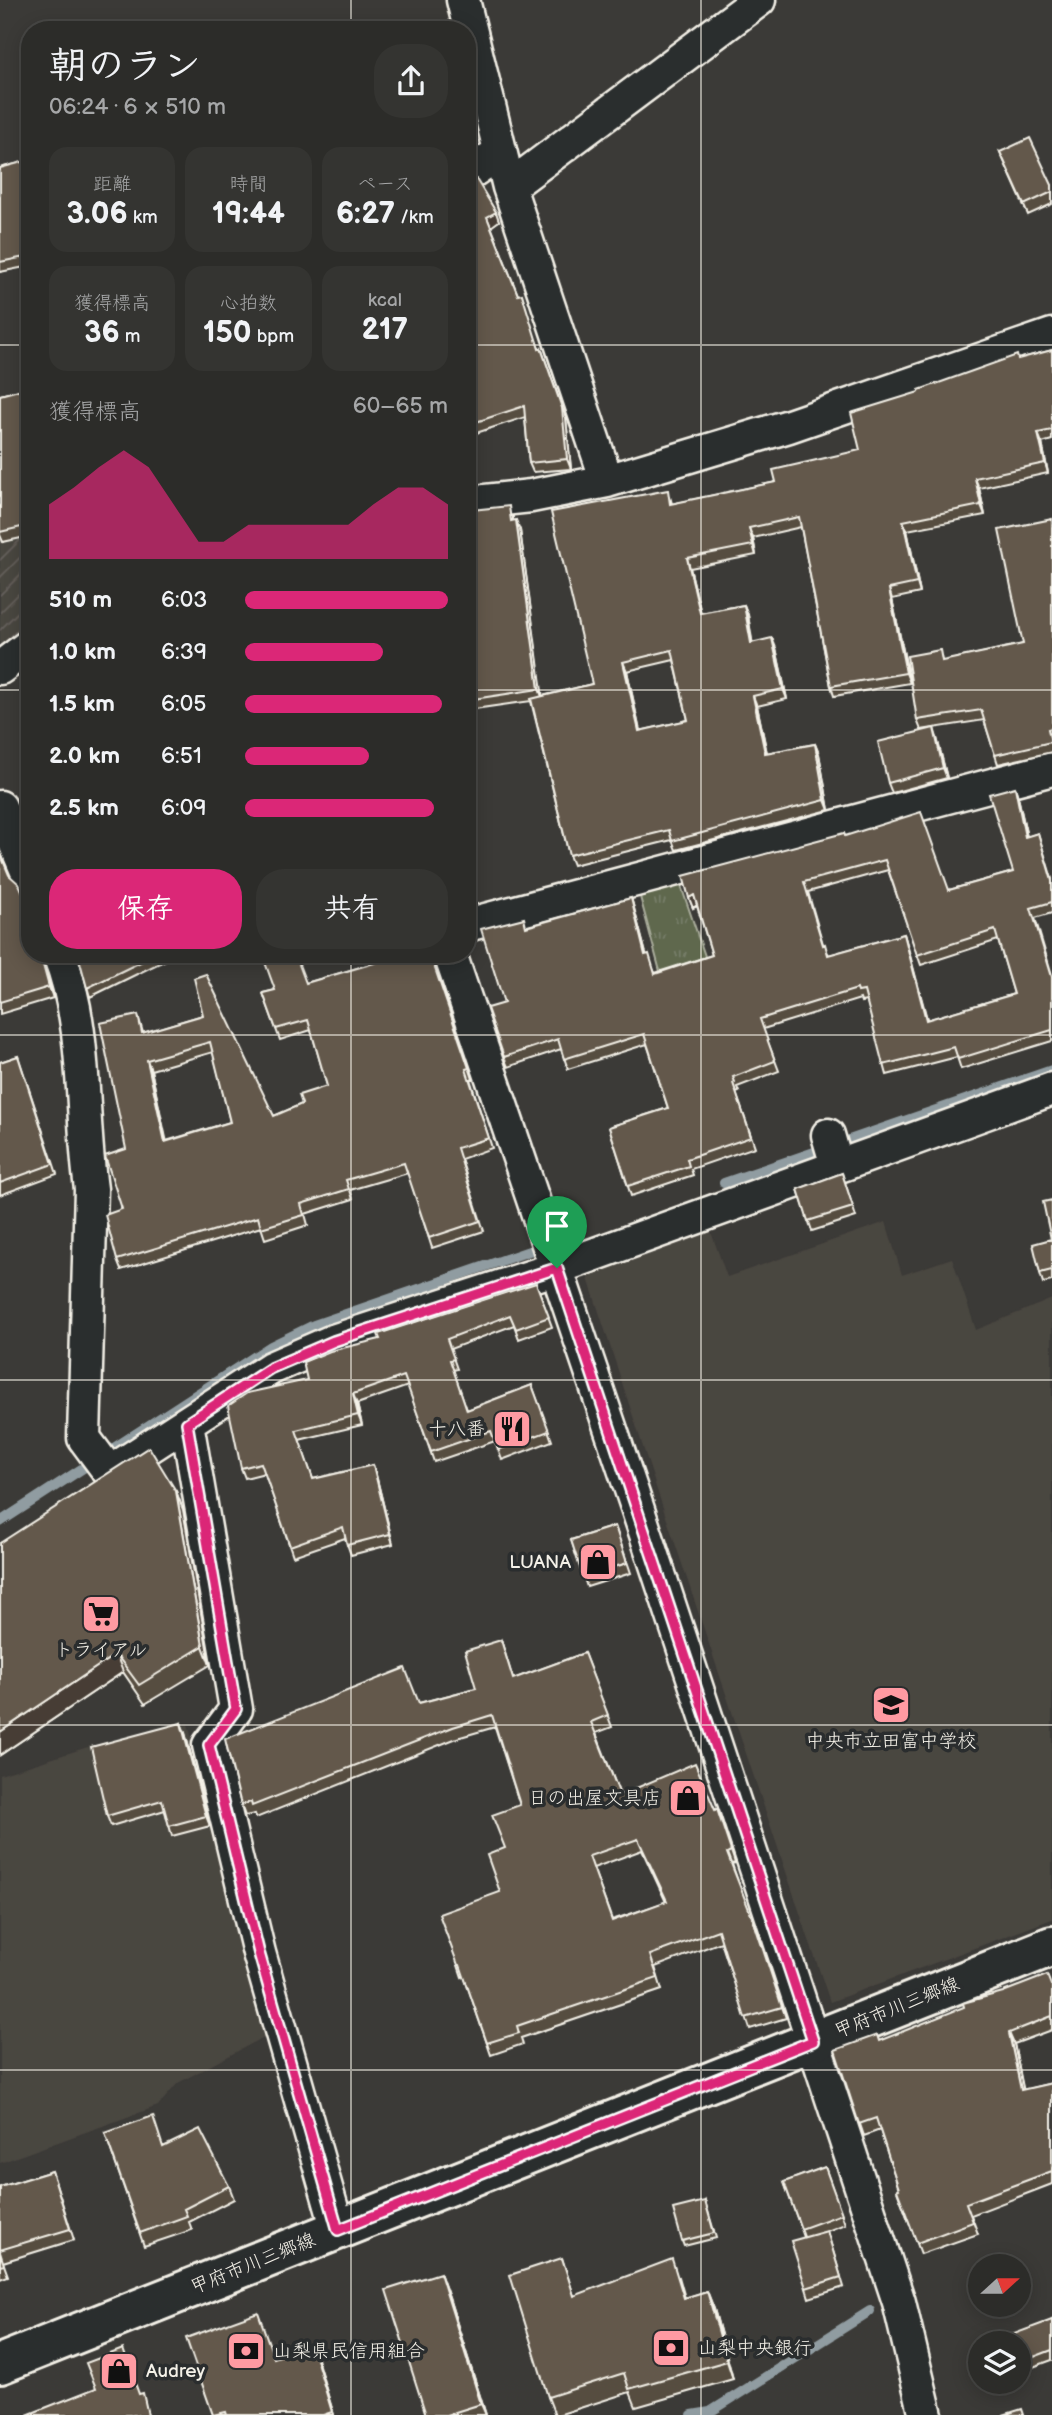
<!DOCTYPE html>
<html lang="ja">
<head>
<meta charset="utf-8">
<style>
  body { margin:0; font-family:"Balsamiq Sans","Klee One",sans-serif; background:#343431; color:#f1f3f6; height:100vh; display:flex; flex-direction:column; font-size:26px; white-space:nowrap }
  * { box-sizing:border-box; margin:0 }
  p { font-size:23px; color:#a6a7a8 }
  .icon { flex:none; width:38px; height:38px; fill:none; stroke:currentColor; stroke-width:2; stroke-linecap:round; stroke-linejoin:round }
  .map { position:relative; flex:1; overflow:hidden }
  .side { position:absolute; left:21px; top:21px; width:455px; height:942px; display:flex; flex-direction:column; background:#2c2c29; border-radius:28px; box-shadow:0 4px 18px #0003,0 0 0 2px #484846 }
  .side>* { flex:none }
  .needle { width:46px; rotate:69deg }
  .fabs { position:absolute; left:968px; top:2254px; display:grid; gap:14px }
  .fabs a { display:grid; place-items:center; width:63px; height:63px; border-radius:50%; background:#2c2c29; box-shadow:0 4px 18px #0003,0 0 0 2px #484846; font-size:35px }
  .pin { position:absolute; display:grid; place-items:center; width:60px; height:60px; color:#fff; margin:-72px -30px; border-radius:50% 50% 50% 0; rotate:-45deg; box-shadow:0 0 7px #0007 }
  .pin .icon { rotate:45deg }
  .round { display:grid; place-items:center; flex:none; width:74px; height:74px; border-radius:28px; background:#343431 }
  .summary { display:flex; align-items:center; justify-content:space-between; height:119px; padding:0 28px }
  h1 { font-size:38px; font-weight:600; line-height:52px }
  .stats { display:grid; grid-template-columns:repeat(3,1fr); gap:10px; height:119px; padding:7px 28px }
  .stats div { display:grid; align-content:center; border-radius:18px; background:#343431; text-align:center }
  .stats b { font-size:30px; font-weight:600 }
  .stats small { font-size:19px; font-weight:400 }
  .stats p { font-size:19px }
  .chart { height:196px; padding:14px 28px }
  .chart p { display:flex; justify-content:space-between }
  .chart svg { width:100%; height:126px; margin-top:7px; fill:#db2777; opacity:.7 }
  .primary-button { display:flex; gap:14px; margin-top:auto; padding:14px 28px }
  .primary-button a { flex:1; height:80px; border-radius:28px; background:#db2777; color:#fff; font-size:28px; font-weight:600; line-height:80px; text-align:center }
  .primary-button a+a { background:#343431; color:#f1f3f6 }
  ul { padding:0 28px; list-style:none; font-size:23px }
  li { display:grid; grid-template-columns:112px 84px 1fr; align-items:center; height:52px }
  li i { height:18px; border-radius:9px; background:#db2777 }
  .map>svg:first-child { display:block }
</style>
</head>
<body>
<div class="map">
<svg width="1052" height="2415" viewBox="0 0 1052 2415">
  <defs>
    <pattern id="industrial-furrows" width="10" height="10" patternUnits="userSpaceOnUse" patternTransform="scale(1.75)"><rect width="10" height="10" fill="#4a4640"/><path d="M-1 1l2-2M0 10L10 0M9 11l2-2" fill="none" stroke="#65615c"/></pattern>
    <pattern id="grass-tufts" width="24" height="20" patternUnits="userSpaceOnUse" patternTransform="scale(1.75)"><rect width="24" height="20" fill="#5e674e"/><path d="M3 7l-1-3M5 7V3M7 7l1-3M15 17l-1-3M17 17v-4M19 17l1-3" fill="none" stroke="#767d68"/></pattern>
  </defs>
  <rect width="100%" height="100%" fill="#3b3a37"/>
  <filter id="ink" filterUnits="userSpaceOnUse"><feTurbulence type="fractalNoise" baseFrequency=".0143" numOctaves="2"/><feDisplacementMap in="SourceGraphic" scale="14" xChannelSelector="R" yChannelSelector="G"/><feConvolveMatrix kernelMatrix="1 2 1 2 8 2 1 2 1" color-interpolation-filters="sRGB"/></filter>
  <g filter="url(#ink)">
    <path fill="#4a4640" d="M886 1222 902 1275 952 1258 976 1330 1052 1299V1919L830 2002 657 1490 586 1272 710 1229 727 1277Z
      M188 1724 266 2036 178 2083 158 2106 0 2163V1775L91 1746Z"/>
    <path fill="url(#industrial-furrows)" d="M30 393V621L0 645V401Z"/>
    <path fill="url(#grass-tufts)" stroke="#a9ac9b" stroke-width="2" d="M680 883 707 962 661 975 639 893Z"/>
    <g fill="none" stroke-linecap="round" stroke-linejoin="round">
      <path stroke="#909ca1" stroke-width="10" d="M724 1183 1052 1070
        M0 1522 271 1346 314 1325 567 1238
        M692 2415 710 2412 870 2311"/>
      <g stroke="#f4f1e8" stroke-width="37">
        <path id="minor" d="M463 0 509 187 607 481 531 496 467 503
          M467 175 500 152
          M509 187 759 0
          M607 481 789 426 1052 335
          M0 668 30 645
          M0 807 30 878
          M467 925 1052 769
          M59 954C88 1029 80 1110 91 1189L84 1438 110 1473
          M450 954 637 1507 899 2302 926 2415
          M828 1135 837 1166
          M187 1423 236 1709 209 1745 259 1953 338 2230
          M112 1471 271 1368 333 1341 557 1268 1052 1089"/>
      </g>
      <g stroke="#f4f1e8" stroke-width="44">
        <path id="primary" d="M0 2364 1052 1946"/>
      </g>
      <use href="#minor" stroke="#2a2d2e" stroke-width="32"/>
      <use href="#primary" stroke="#2a2d2e" stroke-width="38"/>
    </g>
    <path fill="#564d41" stroke="#f4f1e8" stroke-width="2" fill-rule="evenodd" d="M1000 152 1052 185V204L1028 215Z
      M30 160V266L0 272V168Z
      M467 182 499 221 491 226 566 418 571 469 533 472 529 463 525 417 467 436Z
      M1052 350V440L1042 443 1048 473 979 488 985 515 907 530 920 593 892 599 910 683 834 696 831 686 801 527 753 538 756 555 690 568 701 613 744 605 748 615 752 642 776 648 787 699 757 706 767 753 815 744 819 754 829 810 676 850 672 840 573 865 569 855 531 701 467 710V516H513V520L520 530 542 696 592 684 671 500 672 504 776 482 860 450 919 392 1018 359ZM674 660 688 720 640 731 627 671Z
      M30 387V536L3 542 0 535V395Z
      M1052 519V752L998 764 984 720 921 730 917 720 944 661 1023 644Z
      M30 671V698L23 686 20 676Z
      M937 738 947 778 892 793 888 783Z
      M1015 787 1018 797 1027 837 1038 833 1052 879V913L1035 918 1052 975V1041L961 1069 957 1057 887 1075 867 1001 861 1002 860 999 763 1029 779 1071 737 1087 739 1092 736 1093 755 1147 691 1169 693 1175 631 1196 609 1127 668 1108 647 1044 568 1069 561 1049 508 1067 504 1057V1003L527 926 631 898 646 954 655 973 712 955 697 906 693 908 689 898 845 836 949 890 1013 872ZM888 870 921 965 998 940 1014 994 927 1020 904 934 829 955 823 944 808 892Z
      M0 853 9 875 30 908V954H41L53 998 0 1014Z
      M78 954H178L90 997Z
      M380 954H431L473 1079H470L492 1148 461 1159 484 1231 432 1248 408 1173 350 1190 353 1199 305 1214 308 1225 265 1239 261 1227 121 1270 117 1260 126 1149 138 1015 143 1033 203 1015 274 1116 302 1104 327 1086 311 1030 280 1040 263 993 306 983 381 961ZM213 1052 230 1122 166 1141 151 1070Z
      M18 1056 57 1174 0 1195V1062Z
      M842 1173 856 1217 812 1231 798 1189Z
      M1052 1200V1281L1043 1283 1040 1273 1051 1239Z
      M536 1283 552 1327 519 1339 514 1325 450 1349 457 1369 453 1370 467 1410 532 1385 552 1441 502 1460 495 1441 434 1462 408 1386 357 1404 362 1425 299 1440 313 1479 373 1465 376 1475 393 1544 351 1555 345 1538 293 1556 265 1473 245 1478 241 1468 307 1380 380 1339Z
      M176 1491 183 1510 210 1665 145 1704 123 1672 0 1755V1543Z
      M615 1526 631 1573 587 1587 571 1540Z
      M501 1640 513 1679 584 1653 612 1727 596 1733 620 1795 715 1810 721 1821 735 1863 732 1864 786 2018 750 2029 721 1942 655 1967 662 1990 521 2038 523 2044 491 2055 464 1976 462 1977 458 1965 500 1892 505 1848 520 1805 495 1727 457 1738 256 1818 255 1814 245 1816 241 1805 419 1703 476 1688ZM642 1850 666 1902 612 1920 593 1868Z
      M181 1723 185 1733 210 1826 172 1836 165 1810 111 1826 107 1816Z
      M1052 1985V2030L1014 2044 1023 2090 1052 2083V2184L971 2215 978 2234 921 2254 897 2190 899 2189 880 2130 864 2136 835 2050 879 2041Z
      M105 2133 164 2147 229 2186 234 2199 189 2222 192 2230 144 2246Z
      M825 2167 845 2224 827 2231 844 2287 809 2298 806 2288 804 2237 784 2182Z
      M52 2171 74 2240 3 2262 8 2276 0 2279V2187Z
      M705 2201 716 2238 684 2246 682 2241Z
      M562 2258 574 2296 679 2277 685 2298 707 2291 714 2309 733 2379 636 2407 630 2392 558 2415H555L548 2397Z
      M440 2273 449 2298 486 2415H426Z
      M1052 2320V2360L1019 2372 1018 2343Z
      M312 2345 334 2415H213L274 2358Z"/>
    <path fill="#463e35" stroke="#f4f1e8" stroke-width="2" d="M496 212 499 221 491 227 487 217Z
      M541 348 566 418 571 469 567 459Z
      M1038 433 1042 443 1048 473 1045 463Z
      M975 478 979 488 985 515 981 505Z
      M516 520 520 530 543 699 539 689Z
      M903 521 907 530 920 593 917 583Z
      M749 528 753 538 756 555 753 545Z
      M687 558 690 568 703 623 700 613Z
      M889 589 892 599 910 683 906 673Z
      M744 605 748 615 754 652 751 643Z
      M772 638 776 648 787 699 783 689Z
      M623 662 627 671 642 741 639 731Z
      M753 696 757 706 769 763 765 753Z
      M934 728 937 738 947 778 943 768Z
      M815 744 819 754 829 810 825 800Z
      M1015 787 1018 797 1029 847 1025 837Z
      M694 895 697 905 693 908 689 898Z
      M631 898 634 908 649 965 645 955Z
      M904 934 907 944 930 1030 926 1020Z
      M40 954H41L53 998 49 987Z
      M147 1060 151 1070 169 1152 165 1142Z
      M353 1394 357 1404 362 1425 358 1415Z
      M373 1465 376 1475 393 1544 390 1534Z
      M176 1491 183 1510 210 1665 203 1646Z
      M116 1654 123 1672 0 1755V1732Z
      M181 1723 185 1733 210 1826 206 1816Z
      M1009 2033 1014 2044 1026 2102 1021 2090Z
      M440 2273 449 2298 486 2415 481 2404Z
      M707 2291 714 2309 733 2379 727 2361Z
      M312 2345 317 2359 334 2415 332 2412Z"/>
    <path fill="#64594c" stroke="#f4f1e8" stroke-width="2" fill-rule="evenodd" d="M1030 138 1052 185V192L1024 205 1000 152Z
      M30 160V256L0 262V168Z
      M476 179 496 212 487 217 518 295 522 294 539 349 541 348 562 408 567 459 529 463 524 406 467 425V182Z
      M1052 350V430L1038 433 1045 463 975 478 981 505 903 521 917 583 889 589 906 673 831 686 799 517 749 528 753 545 687 558 700 613 744 605 751 643 772 638 783 689 753 696 765 753 815 744 825 800 672 841 669 830 569 855 531 699 592 684 551 512 668 490 670 504 776 482 773 470 860 450 851 413 919 392V390L1017 355 1018 359ZM672 650 688 720 639 731 623 662Z
      M30 387V525L0 532V395Z
      M509 506 511 521 516 520 539 689 467 700V516L473 515 472 510Z
      M1052 519V728L1048 729 1051 742 995 755 981 710 917 720 907 656 940 650 942 661 1023 644 999 530Z
      M30 671V695L20 676Z
      M934 728 943 768 888 783 878 742Z
      M1015 787 1025 837 1038 833 1052 881V902L1031 908 1052 977V1030L958 1059 954 1047 883 1065 864 991 858 992 857 989 760 1019 775 1061 733 1077 735 1082 733 1083 751 1137 687 1159 689 1166 628 1186 609 1127 668 1108 644 1034 564 1059 558 1039 504 1057 487 1008 504 1003 481 929 524 918 526 927 631 898 645 955 649 954 655 974 712 955 694 895 689 898 683 876 844 833 845 836 921 812 949 890 1013 872 989 794ZM885 860 917 955 995 930 1014 994 926 1020 904 934 828 955 825 944 823 945 804 882Z
      M0 853 9 875 19 884 30 908V954H40L49 987 0 1002Z
      M78 954H157L87 988Z
      M262 954H295L306 983 381 961 379 954H430L469 1068 466 1069 489 1138 457 1148 480 1221 429 1238 404 1163 346 1180 349 1189 301 1204 304 1215 261 1228 258 1217 117 1260 105 1215 122 1209 105 1156 126 1149 100 1023 138 1015 142 1033 203 1015 194 978 206 974 274 1116 302 1104 299 1095 327 1086 308 1020 276 1029 263 993 275 990ZM210 1042 230 1122 165 1142 147 1060Z
      M18 1056 53 1164 0 1183V1062Z
      M842 1173 853 1207 808 1221 798 1189Z
      M1052 1200V1270L1040 1273 1033 1244 1051 1239 1043 1202Z
      M536 1283 549 1317 516 1329 510 1315 447 1339 454 1359 450 1360 467 1410 532 1385 549 1431 498 1450 491 1431 431 1452 404 1376 353 1394 358 1415 296 1430 313 1479 373 1465 390 1534 347 1545 343 1527 290 1546 261 1463 241 1468 228 1406 247 1393 307 1380 303 1362 330 1351 380 1339 378 1334Z
      M149 1447 176 1491 203 1646 139 1685 116 1654 0 1732V1543Z
      M615 1526 627 1563 583 1577 571 1540Z
      M501 1640 513 1679 584 1653 608 1715 591 1722 620 1795 695 1763 715 1810 717 1809 731 1851 727 1853 755 1925 782 2007 745 2018 718 1930 650 1955 658 1978 517 2026 519 2033 487 2043 460 1965H458L439 1914 500 1892 487 1855 505 1848 492 1815 520 1805 492 1715 453 1727 252 1806 251 1802 241 1805 225 1739 405 1668 419 1703 476 1688 465 1651ZM638 1839 667 1901 612 1921 589 1856Z
      M181 1723 206 1816 169 1826 162 1800 107 1816 91 1747Z
      M1047 1975 1051 1985H1052V2016L1009 2033 1021 2090 1052 2083V2171L966 2203 973 2222 917 2243 897 2190 899 2189 876 2118 859 2124 835 2050 877 2035 879 2041 964 2007 963 2003 1003 1992Z
      M153 2116 163 2147 200 2129 229 2186 184 2209 187 2216 140 2233 105 2133Z
      M825 2167 842 2214 801 2229 784 2182Z
      M52 2171 70 2229 0 2250V2187Z
      M705 2201 714 2233 682 2241 673 2209Z
      M827 2231 841 2277 806 2288 791 2241Z
      M0 2252 4 2265 0 2266Z
      M562 2258 574 2296 672 2259 684 2298 707 2291 727 2361 629 2389 624 2373 548 2397 510 2275Z
      M440 2273 481 2404 446 2415H426L386 2290Z
      M258 2312 274 2358 312 2345 332 2412 323 2415H227L226 2412 213 2415 186 2338Z
      M1052 2320V2350L1018 2363V2343H1008L1006 2337Z
      M123 2349 139 2394 143 2393 148 2415H27L96 2388 86 2363Z
      M1022 2409 1024 2415H1003Z"/>
  </g>
  <g fill="none" stroke-linecap="round" stroke-linejoin="round" filter="url(#ink)">
    <g stroke="#fff" stroke-width="14">
      <path id="route" d="M557 1268 813 2041 338 2230 259 1953 209 1745 236 1709 187 1423 271 1368 334 1341Z"/>
    </g>
    <use href="#route" stroke="#db2777" stroke-width="9"/>
  </g>
  <path fill="none" stroke="#f4f1e8" stroke-width="2" stroke-opacity="0.55" d="M351 0V30M701 0V2415M0 345H30M467 345H1052M0 690H30M467 690H1052M351 954V2415M0 1035H1052M0 1380H1052M0 1725H1052M0 2070H1052"/>
  <defs>
    <g id="restaurant-square" transform="scale(2.0125)"><rect x="-9" y="-9" width="18" height="18" rx="4" fill="#ff9aa2" stroke="#2a2d2e"/><path d="M-5-6h1v4h1v-4h1v4h1v-4h1v5L-1.5 .5V6h-2V.5L-5-1ZM5-6V6H3V1.5H1.5Q1.5-4 5-6Z" fill="#111"/></g>
    <g id="shop-square" transform="scale(2.0125)"><rect x="-9" y="-9" width="18" height="18" rx="4" fill="#ff9aa2" stroke="#2a2d2e"/><path d="M-5-2.5h2.3a2.7 3.5 0 0 1 5.4 0H5L5.5 6h-11ZM-1.5-2.5h3a1.5 2.3 0 0 0-3 0Z" fill="#111"/></g>
    <g id="supermarket-square" transform="scale(2.0125)"><rect x="-9" y="-9" width="18" height="18" rx="4" fill="#ff9aa2" stroke="#2a2d2e"/><path d="M-6-5.5h2.5l.6 2H6L4.5 2H-2.5L-4.4-4H-6ZM-1.5 3.2a1.3 1.3 0 1 0 .1 0ZM3 3.2a1.3 1.3 0 1 0 .1 0Z" fill="#111"/></g>
    <g id="school-square" transform="scale(2.0125)"><rect x="-9" y="-9" width="18" height="18" rx="4" fill="#ff9aa2" stroke="#2a2d2e"/><path d="M0-5L7-2L0 1L-7-2ZM-4 1L0 2.5L4 1V4Q0 6-4 4Z" fill="#111"/></g>
    <g id="bank-square" transform="scale(2.0125)"><rect x="-9" y="-9" width="18" height="18" rx="4" fill="#ff9aa2" stroke="#2a2d2e"/><path d="M-6-4H6V4H-6ZM0-2.3a2.3 2.3 0 1 0 0 4.6a2.3 2.3 0 1 0 0-4.6Z" fill="#111"/></g>
  </defs>
  <g fill-rule="evenodd">
    <use href="#restaurant-square" x="512" y="1429"/>
    <use href="#shop-square" x="598" y="1562"/>
    <use href="#supermarket-square" x="101" y="1614"/>
    <use href="#school-square" x="891" y="1705"/>
    <use href="#shop-square" x="688" y="1798"/>
    <use href="#bank-square" x="671" y="2348"/>
    <use href="#bank-square" x="246" y="2351"/>
    <use href="#shop-square" x="119" y="2371"/>
  </g>
  <g text-anchor="middle" dominant-baseline="central" stroke-width="7" stroke-linejoin="round" paint-order="stroke">
    <g font-size="19" fill="#f4f1e8" stroke="#2a2d2e" text-anchor="end">
      <text x="485" y="1429">十八番</text>
      <text x="571" y="1562">LUANA</text>
      <text x="101" y="1650" text-anchor="middle">トライアル</text>
      <text x="891" y="1741" text-anchor="middle">中央市立田富中学校</text>
      <text x="661" y="1798">日の出屋文具店</text>
      <text x="698" y="2348" text-anchor="start">山梨中央銀行</text>
      <text x="273" y="2351" text-anchor="start">山梨県民信用組合</text>
      <text x="146" y="2371" text-anchor="start">Audrey</text>
    </g>
    <g font-size="19" fill="#f4f1e8" stroke="#2a2d2e">
      <text transform="translate(897 2008) rotate(-22)">甲府市川三郷線</text>
      <text transform="translate(253 2264) rotate(-22)">甲府市川三郷線</text>
    </g>
  </g>
</svg>
<div class="fabs">
<a><svg class="needle" viewBox="-14 -14 28 28"><path d="M0-13l5 13h-10z" fill="#e53935"/><path d="M0 13l5-13h-10z" fill="#a6a7a8"/></svg></a>
<a><svg class="icon" aria-label="layers" viewBox="0 0 24 24"><path d="M12 4l9 5-9 5-9-5zM3 14l9 5 9-5"/></svg></a>
</div>
<div class="pin" style="left:557px;top:1268px;background:#1e9e55"><svg class="icon" aria-label="arrive" viewBox="0 0 24 24"><path d="M6 21V4h12l-3 4 3 4H6"/></svg></div>
<section class="side">
<div class="summary"><div><h1>朝のラン</h1><p>06:24 · 6 × 510 m</p></div><a class="round"><svg class="icon" aria-label="share" viewBox="0 0 24 24"><path d="M12 15V3M7 8l5-5 5 5M5 13v7h14v-7"/></svg></a></div>
<div class="stats">
<div><p>距離</p><b>3.06<small> km</small></b></div>
<div><p>時間</p><b>19:44</b></div>
<div><p>ペース</p><b>6:27<small> /km</small></b></div>
</div>
<div class="stats">
<div><p>獲得標高</p><b>36<small> m</small></b></div>
<div><p>心拍数</p><b>150<small> bpm</small></b></div>
<div><p>kcal</p><b>217</b></div>
</div>
<div class="chart"><p><span>獲得標高</span>60–65 m</p>
<svg viewBox="0 0 160 44" preserveAspectRatio="none"><path d="M0 44V25L10 19L20 12L30 6L40 12L50 25L60 38L70 38L80 32L90 32L100 32L110 32L120 32L130 25L140 19L150 19L160 25V44z"/></svg>
</div>
<ul>
<li><b>510 m</b>6:03<i style="width:100%"></i></li>
<li><b>1.0 km</b>6:39<i style="width:68%"></i></li>
<li><b>1.5 km</b>6:05<i style="width:97%"></i></li>
<li><b>2.0 km</b>6:51<i style="width:61%"></i></li>
<li><b>2.5 km</b>6:09<i style="width:93%"></i></li>
</ul>
<div class="primary-button"><a>保存</a><a>共有</a></div>
</section>
</div>
</body>
</html>
